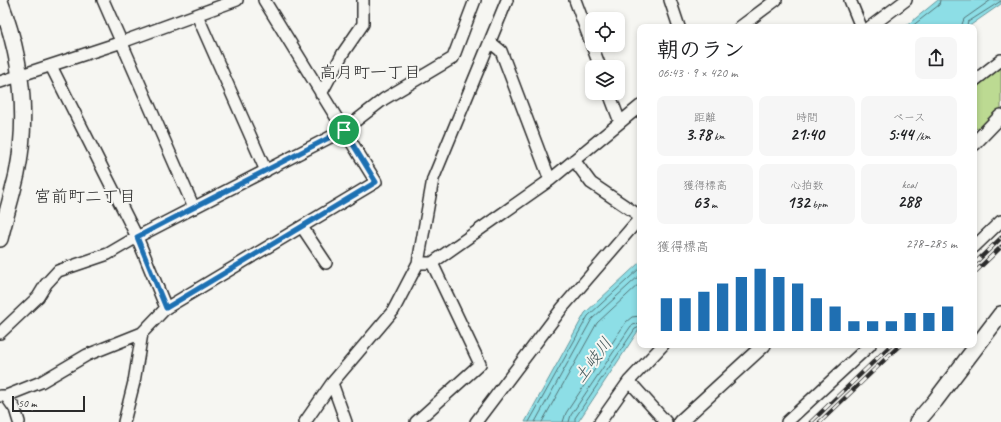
<!DOCTYPE html>
<html lang="ja">
<head>
<meta charset="utf-8">
<style>
  body { margin:0; font-family:Caveat,"Klee One",sans-serif; background:#f6f6f6; color:#202124; height:100vh; display:flex; flex-direction:column; font-size:15px; white-space:nowrap }
  * { box-sizing:border-box; margin:0 }
  p { font-size:13px; color:#757577 }
  .icon { flex:none; width:22px; height:22px; fill:none; stroke:currentColor; stroke-width:2; stroke-linecap:round; stroke-linejoin:round }
  .map { position:relative; flex:1; overflow:hidden }
  .details { position:absolute; left:637px; top:24px; width:340px; height:324px; display:flex; flex-direction:column; background:#fff; border-radius:8px; box-shadow:0 2px 6px #0003 }
  .details>* { flex:none }
  .controls { position:absolute; left:585px; top:12px; display:grid; gap:8px }
  .controls a { display:grid; place-items:center; width:40px; height:40px; border-radius:8px; background:#fff; box-shadow:0 2px 6px #0003; font-size:20px }
  .scale { position:absolute; left:12px; bottom:10px; width:73px; box-sizing:border-box; padding-left:4px; border:2px solid #2b2b2b; border-top:0; font-size:11px; line-height:14px; white-space:nowrap; color:#2b2b2b; -webkit-text-stroke:3px #f6f6f2; paint-order:stroke }
  .pin { position:absolute; display:grid; place-items:center; width:34px; height:34px; color:#fff; margin:-17px; border:2px solid #fff; border-radius:50%; box-shadow:0 1px 4px #0007 }
  .round { display:grid; place-items:center; flex:none; width:42px; height:42px; border-radius:8px; background:#f6f6f6 }
  .overview { display:flex; align-items:center; justify-content:space-between; height:68px; padding:0 20px }
  h1 { font-size:22px; font-weight:800; line-height:30px }
  .metrics { display:grid; grid-template-columns:repeat(3,1fr); gap:6px; height:68px; padding:4px 20px }
  .metrics div { display:grid; align-content:center; border-radius:8px; background:#f6f6f6; text-align:center }
  .metrics b { font-size:17px; font-weight:800 }
  .metrics small { font-size:11px; font-weight:400 }
  .metrics p { font-size:11px }
  .chart { height:112px; padding:8px 20px }
  .chart p { display:flex; justify-content:space-between }
  .chart svg { width:100%; height:72px; margin-top:4px; stroke:#1f6fb2; stroke-width:6 }
  .map>svg:first-child { display:block }
</style>
</head>
<body>
<div class="map">
<svg width="1001" height="422" viewBox="0 0 1001 422">
  <rect width="100%" height="100%" fill="#f6f6f2"/>
  <filter id="ink" filterUnits="userSpaceOnUse"><feTurbulence type="fractalNoise" baseFrequency=".025" numOctaves="2"/><feDisplacementMap in="SourceGraphic" scale="8" xChannelSelector="R" yChannelSelector="G"/><feConvolveMatrix kernelMatrix="1 2 1 2 8 2 1 2 1" color-interpolation-filters="sRGB"/></filter>
  <g filter="url(#ink)">
    <path fill="#bcda92" stroke="#74825e" d="M1001 65V109L979 131 974 126V86Z"/>
    <path fill="#8ddee6" stroke="#66969b" d="M938 0H1001V4L968 27H905Z
      M640 262V328L578 422H525L585 313Z"/>
    <g fill="none" stroke-linecap="round" stroke-linejoin="round">
      <path stroke="#527376" stroke-width="1" d="M911 27 939 5 940 0
        M961 27 964 19 991 0
        M966 27 968 22 1001 1
        M529 422 588 316 640 268
        M535 422 592 319 640 275
        M542 422 597 323 640 283
        M563 422 566 413 626 322 632 317 640 316
        M569 422 571 415 631 326 640 322
        M575 422V418L635 329 640 327"/>
      <g stroke="#2b2b2b" stroke-width="14">
        <path id="minor" d="M103 0 194 208
          M575 0 600 67
          M670 0 679 27
          M850 0 861 27
          M197 15 266 171
          M740 27 776 0
          M870 27 906 0
          M490 42 501 51 550 180
          M51 66 137 237 166 308
          M974 81 1001 60
          M0 82 122 42 237 0
          M609 93 620 122
          M321 94 343 53 363 24V0
          M574 160 591 183 640 216
          M302 227 326 263
          M974 247 1001 221
          M418 263H432L550 180 640 106
          M0 333 38 297 46 284 58 271 108 254 137 237 344 130 384 99 453 58 475 0
          M629 381 666 422
          M332 383 346 422
          M0 396H6L41 382 87 355 142 333 166 308 376 182 264 0
          M6 396 15 409 19 422
          M124 422 134 382 142 333
          M305 422 332 383 393 311 418 263 433 179 507 0
          M416 422 480 364 432 263
          M476 422 563 307 640 218
          M600 422 629 381 663 345
          M787 422 870 345"/>
      </g>
      <g stroke="#2b2b2b" stroke-width="16">
        <path id="tertiary" d="M974 144 1001 116
          M680 422 764 345"/>
      </g>
      <g stroke="#2b2b2b" stroke-width="18">
        <path id="secondary" d="M0 1C22 58 29 114 17 174 12 196 5 218 0 239
          M917 422 935 401 1001 314"/>
      </g>
      <use href="#minor" stroke="#f6f6f2" stroke-width="11"/>
      <use href="#tertiary" stroke="#f6f6f2" stroke-width="13"/>
      <use href="#secondary" stroke="#f6f6f2" stroke-width="15"/>
      <g stroke="#2b2b2b" stroke-width="4.5">
        <path id="rail" d="M974 264 1001 238
          M974 273 1001 247
          M811 422 891 345
          M820 422 900 345"/>
      </g>
      <use href="#rail" stroke="#f6f6f2" stroke-width="3" stroke-dasharray="9" stroke-linecap="butt"/>
    </g>
  </g>
  <g fill="none" stroke-linecap="round" stroke-linejoin="round" filter="url(#ink)">
    <g stroke="#fff" stroke-width="8">
      <path id="route" d="M344 130 376 182 166 308 137 237Z"/>
    </g>
    <use href="#route" stroke="#1f6fb2" stroke-width="5"/>
  </g>
  <g text-anchor="middle" dominant-baseline="central" stroke-width="4" stroke-linejoin="round" paint-order="stroke">
    <g font-size="17" fill="#2b2b2b" stroke="#f6f6f2">
      <text x="370" y="72">高月町一丁目</text>
      <text x="85" y="196">宮前町二丁目</text>
    </g>
    <g font-size="17" font-style="italic" fill="#44585a" stroke="#f6f6f2">
      <text transform="translate(593 360) rotate(-53)">土岐川</text>
    </g>
  </g>
</svg>
<div class="controls">
<a><svg class="icon" aria-label="locate" viewBox="0 0 24 24"><circle cx="12" cy="12" r="6"/><path d="M12 2v4M12 18v4M2 12h4M18 12h4"/></svg></a>
<a><svg class="icon" aria-label="layers" viewBox="0 0 24 24"><path d="M12 4l9 5-9 5-9-5zM3 14l9 5 9-5"/></svg></a>
</div>
<div class="scale">50 m</div>
<div class="pin" style="left:344px;top:130px;background:#1e9e55"><svg class="icon" aria-label="arrive" viewBox="0 0 24 24"><path d="M6 21V4h12l-3 4 3 4H6"/></svg></div>
<section class="details">
<div class="overview"><div><h1>朝のラン</h1><p>06:43 · 9 × 420 m</p></div><a class="round"><svg class="icon" aria-label="share" viewBox="0 0 24 24"><path d="M12 15V3M7 8l5-5 5 5M5 13v7h14v-7"/></svg></a></div>
<div class="metrics">
<div><p>距離</p><b>3.78<small> km</small></b></div>
<div><p>時間</p><b>21:40</b></div>
<div><p>ペース</p><b>5:44<small> /km</small></b></div>
</div>
<div class="metrics">
<div><p>獲得標高</p><b>63<small> m</small></b></div>
<div><p>心拍数</p><b>132<small> bpm</small></b></div>
<div><p>kcal</p><b>288</b></div>
</div>
<div class="chart"><p><span>獲得標高</span>278–285 m</p>
<svg viewBox="0 0 160 44" preserveAspectRatio="none"><path d="M5 44V24M15 44V24M25 44V20M35 44V15M45 44V11M55 44V6M65 44V11M75 44V15M85 44V24M95 44V29M105 44V38M115 44V38M125 44V38M135 44V33M145 44V33M155 44V29"/></svg>
</div>
</section>
</div>
</body>
</html>
